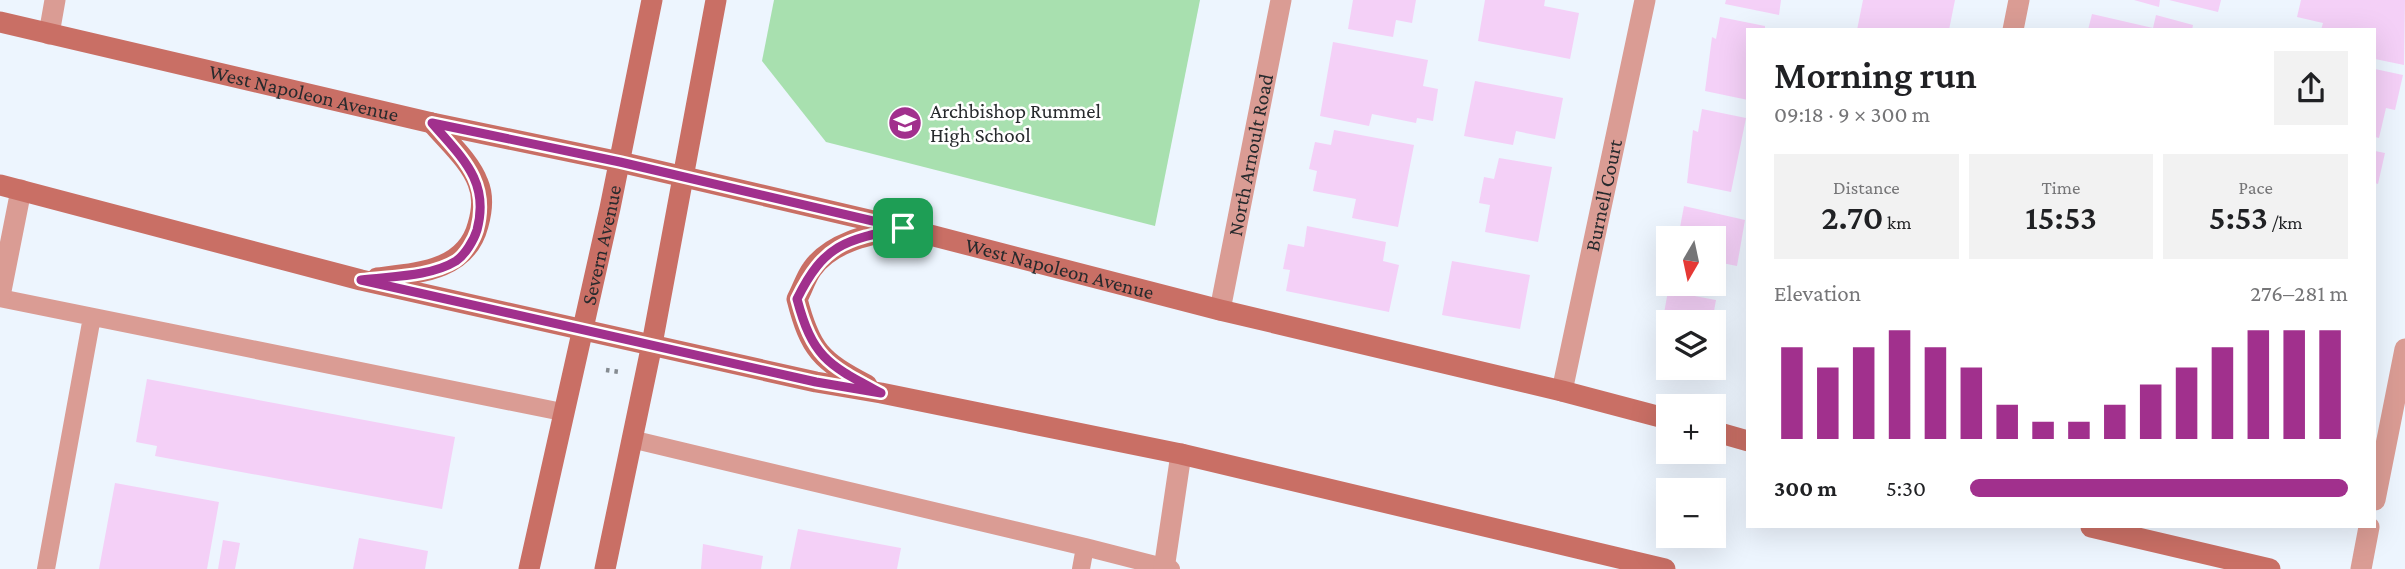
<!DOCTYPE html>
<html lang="en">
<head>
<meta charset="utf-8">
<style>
  body { margin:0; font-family:"Crimson Pro",serif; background:#f2f2f2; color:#202124; height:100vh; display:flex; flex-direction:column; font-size:26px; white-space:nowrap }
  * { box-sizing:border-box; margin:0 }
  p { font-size:23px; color:#757577 }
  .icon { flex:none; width:38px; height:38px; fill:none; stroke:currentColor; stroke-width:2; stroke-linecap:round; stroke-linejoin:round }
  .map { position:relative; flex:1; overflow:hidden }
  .drawer { position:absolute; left:1746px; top:28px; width:630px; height:500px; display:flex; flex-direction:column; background:#fff; border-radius:0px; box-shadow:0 7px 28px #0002 }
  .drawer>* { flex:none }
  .needle { width:46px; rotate:189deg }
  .tools { position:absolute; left:1656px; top:226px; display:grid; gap:14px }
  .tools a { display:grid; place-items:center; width:70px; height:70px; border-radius:0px; background:#fff; box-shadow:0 7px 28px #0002; font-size:35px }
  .pin { position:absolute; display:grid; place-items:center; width:60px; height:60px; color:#fff; margin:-30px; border-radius:14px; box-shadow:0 4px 10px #0006 }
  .round { display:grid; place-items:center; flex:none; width:74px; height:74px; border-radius:0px; background:#f2f2f2 }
  .summary { display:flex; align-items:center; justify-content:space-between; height:119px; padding:0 28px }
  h1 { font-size:38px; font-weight:600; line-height:52px }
  .stats { display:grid; grid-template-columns:repeat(3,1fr); gap:10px; height:119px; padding:7px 28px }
  .stats div { display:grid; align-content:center; border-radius:0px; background:#f2f2f2; text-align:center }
  .stats b { font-size:35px; font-weight:600 }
  .stats small { font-size:19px; font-weight:400 }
  .stats p { font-size:19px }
  .chart { height:196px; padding:14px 28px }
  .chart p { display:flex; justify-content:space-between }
  .chart svg { width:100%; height:126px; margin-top:7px; stroke:#a1308d; stroke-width:6 }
  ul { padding:0 28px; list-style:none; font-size:23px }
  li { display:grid; grid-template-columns:112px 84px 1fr; align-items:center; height:52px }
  li i { height:18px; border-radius:9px; background:#a1308d }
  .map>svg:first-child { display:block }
</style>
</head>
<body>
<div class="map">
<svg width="2405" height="569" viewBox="0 0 2405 569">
  <rect width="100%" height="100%" fill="#edf5fe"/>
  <path fill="#a8e0af" d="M774 0H1200L1155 226 826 142 762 61Z"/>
  <path fill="#f4d0f7" d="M1353 0H1416L1412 23 1396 20 1393 37 1348 29Z
    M1485 0H1545L1544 6 1579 13 1570 59 1478 41Z
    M1726 0H1781L1779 15 1725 4Z
    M1863 0H1955L1949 30H1857Z
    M2134 0H2160L2159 7Z
    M2169 0H2221L2218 12Z
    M2301 0H2405L2404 65 2375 59V30H2321L2323 23 2297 17Z
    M2092 14 2153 28 2156 15 2193 25 2192 30H2088Z
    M1720 17 1765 26V30H1748V100L1705 91 1712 37 1716 39Z
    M1333 42 1428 60 1423 86 1438 89 1433 121 1417 118 1416 123 1372 114 1369 126 1320 116Z
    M2375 69 2403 75 2395 110 2386 108 2379 138 2375 137Z
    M1475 81 1563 98 1555 139 1516 131 1513 145 1464 136Z
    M1702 109 1746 118 1731 192 1687 183 1693 130 1698 132Z
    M1334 130 1414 145 1398 227 1352 218 1356 199 1313 191 1317 171 1309 169 1315 142 1331 145Z
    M2375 151 2385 153 2378 184 2375 183Z
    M1499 158 1552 167 1538 242 1485 232 1490 205 1479 203 1484 177 1494 179Z
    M1684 206 1745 220 1737 266 1722 263 1718 281 1713 280V238H1678Z
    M1307 226 1386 242 1383 261 1399 265 1389 312 1286 291 1290 270 1283 269 1288 244 1304 247Z
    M1452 261 1530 275 1520 329 1442 315Z
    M1668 291 1716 300 1712 322H1668V361L1656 358Z
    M1713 324 1725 326 1720 351 1713 350Z
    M147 379 455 437 442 509 155 456 157 446 136 442Z
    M115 483 219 502 207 569H99Z
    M798 529 901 548 897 569H790Z
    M359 538 428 551 425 569H353Z
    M223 540 240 543 235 569H218Z
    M703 544 763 556 761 569H701Z"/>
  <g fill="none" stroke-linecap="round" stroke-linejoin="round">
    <path stroke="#858b91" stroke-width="4.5" stroke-dasharray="3.5 5" stroke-linecap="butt" d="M606 370 620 372"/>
    <path stroke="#da9c94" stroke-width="18" d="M0 298 562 412
      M631 439 1085 547
      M46 569 92 317
      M1081 569 1085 547 1171 569"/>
    <g stroke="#da9c94" stroke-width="21">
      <path d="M2013 30 2019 0"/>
      <path d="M49 34 55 0"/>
      <path d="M0 296 21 190"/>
      <path id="s1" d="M1220 310 1281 0"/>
      <path id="s2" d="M1562 391 1645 0"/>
      <path d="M2375 500 2405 349"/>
      <path d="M1164 569 1181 454"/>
      <path d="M2361 569 2369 527"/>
    </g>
    <g stroke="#c96f65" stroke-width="21">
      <path id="s3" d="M0 22 432 123 620 162 903 228 1220 310 1562 391 1668 419"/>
      <path d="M0 185 361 280 816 382 881 393 1181 454 1665 569"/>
      <path d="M377 278C418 273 466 271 478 225 482 211 484 197 478 183 470 161 447 141 432 123"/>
      <path d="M867 385C821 361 810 350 797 299 802 290 806 277 812 269 831 242 868 235 898 229"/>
      <path d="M1713 431 1748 441"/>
      <path d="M2091 527 2270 569"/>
      <path id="s4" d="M529 569 610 208 652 0"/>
      <path d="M605 569 652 344 716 0"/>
    </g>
  </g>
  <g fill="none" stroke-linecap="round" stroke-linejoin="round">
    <g stroke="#fff" stroke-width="14">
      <path id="route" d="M432 123 620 162 903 228C845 240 824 244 797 299 813 359 829 365 881 393L816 382 361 280C390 276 430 277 456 261 465 255 474 240 477 230 490 181 462 158 432 123Z"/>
    </g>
    <use href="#route" stroke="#a1308d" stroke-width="9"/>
  </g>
  <defs>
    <g id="school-disc" transform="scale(1.75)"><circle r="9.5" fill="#a1308d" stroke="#fff"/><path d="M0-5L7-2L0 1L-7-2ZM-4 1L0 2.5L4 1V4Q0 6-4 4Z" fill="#fff"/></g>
  </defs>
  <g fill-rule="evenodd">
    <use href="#school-disc" x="905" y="123"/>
  </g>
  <g text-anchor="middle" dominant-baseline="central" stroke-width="5" stroke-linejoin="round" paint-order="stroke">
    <g font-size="21" fill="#272a2d" stroke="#fff">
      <text stroke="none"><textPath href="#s3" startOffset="312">West Napoleon Avenue</textPath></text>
      <text stroke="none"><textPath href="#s1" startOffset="158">North Arnoult Road</textPath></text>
      <text stroke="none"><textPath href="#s2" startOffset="200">Burnell Court</textPath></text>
      <text stroke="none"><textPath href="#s4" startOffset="332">Severn Avenue</textPath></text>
      <text stroke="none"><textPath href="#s3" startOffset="1088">West Napoleon Avenue</textPath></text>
    </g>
    <g font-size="21" fill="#272a2d" stroke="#fff" text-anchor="start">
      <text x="930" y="111">Archbishop Rummel<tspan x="930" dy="24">High School</tspan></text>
    </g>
  </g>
</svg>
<div class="tools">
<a><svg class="needle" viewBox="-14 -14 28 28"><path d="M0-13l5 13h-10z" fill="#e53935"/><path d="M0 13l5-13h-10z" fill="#757577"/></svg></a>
<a><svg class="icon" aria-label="layers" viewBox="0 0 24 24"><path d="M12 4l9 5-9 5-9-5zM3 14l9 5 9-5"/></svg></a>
<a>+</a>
<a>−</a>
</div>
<div class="pin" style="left:903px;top:228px;background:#1e9e55"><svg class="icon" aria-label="arrive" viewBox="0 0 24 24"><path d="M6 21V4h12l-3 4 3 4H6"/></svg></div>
<section class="drawer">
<div class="summary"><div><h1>Morning run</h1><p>09:18 · 9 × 300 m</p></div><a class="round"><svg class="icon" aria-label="share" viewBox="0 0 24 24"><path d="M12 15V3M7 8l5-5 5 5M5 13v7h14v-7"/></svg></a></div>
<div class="stats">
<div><p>Distance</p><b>2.70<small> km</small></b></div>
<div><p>Time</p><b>15:53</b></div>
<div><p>Pace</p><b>5:53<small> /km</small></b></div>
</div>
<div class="chart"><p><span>Elevation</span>276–281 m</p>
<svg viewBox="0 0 160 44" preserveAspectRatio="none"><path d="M5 44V12M15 44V19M25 44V12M35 44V6M45 44V12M55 44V19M65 44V32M75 44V38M85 44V38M95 44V32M105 44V25M115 44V19M125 44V12M135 44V6M145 44V6M155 44V6"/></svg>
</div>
<ul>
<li><b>300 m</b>5:30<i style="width:100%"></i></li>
</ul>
</section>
</div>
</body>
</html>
